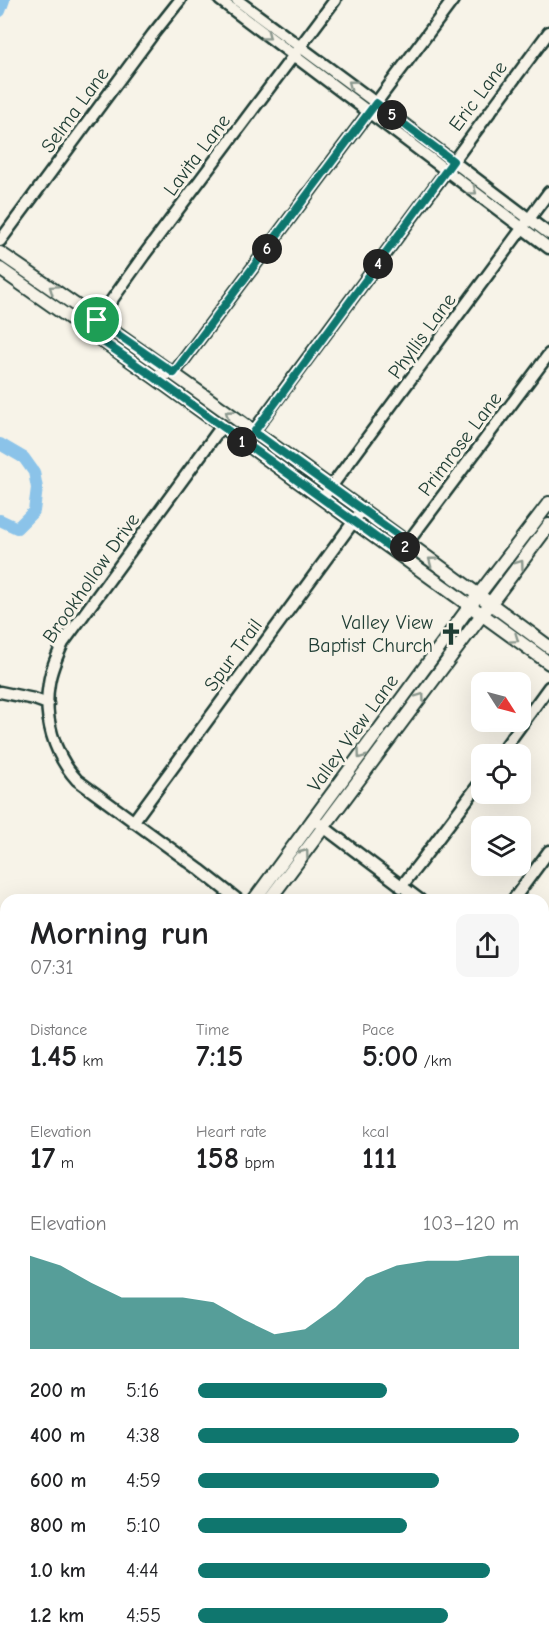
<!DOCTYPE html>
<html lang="en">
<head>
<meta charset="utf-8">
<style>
  body { margin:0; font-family:"Comic Neue",sans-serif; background:#f6f6f6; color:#202124; height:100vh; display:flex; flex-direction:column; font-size:22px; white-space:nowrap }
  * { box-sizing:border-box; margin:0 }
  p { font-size:20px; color:#757577 }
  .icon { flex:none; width:33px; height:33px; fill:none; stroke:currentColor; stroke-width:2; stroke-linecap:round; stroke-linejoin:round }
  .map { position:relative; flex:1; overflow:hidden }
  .sheet { position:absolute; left:0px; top:894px; width:549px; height:756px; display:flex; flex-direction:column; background:#fff; border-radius:18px 18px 0 0; box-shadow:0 6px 24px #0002 }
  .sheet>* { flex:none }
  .needle { width:39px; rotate:126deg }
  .fabs { position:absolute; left:471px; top:672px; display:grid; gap:12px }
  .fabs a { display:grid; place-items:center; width:60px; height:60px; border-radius:12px; background:#fff; box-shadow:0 6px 24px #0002; font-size:30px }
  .pin { position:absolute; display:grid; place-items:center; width:51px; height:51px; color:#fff; margin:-26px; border:3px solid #fff; border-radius:50%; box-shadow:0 2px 6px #0007 }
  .km { position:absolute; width:30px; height:30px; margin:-15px; border-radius:50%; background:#222; color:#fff; font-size:16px; line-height:30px; text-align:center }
  .round { display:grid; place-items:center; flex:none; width:63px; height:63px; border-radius:12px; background:#f6f6f6 }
  .overview { display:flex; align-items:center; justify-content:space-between; height:102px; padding:0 30px }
  h1 { font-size:33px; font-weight:600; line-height:45px }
  .figures { display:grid; grid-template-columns:repeat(3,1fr); gap:9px; height:102px; padding:6px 30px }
  .figures div { display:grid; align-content:center }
  .figures b { font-size:30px; font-weight:600 }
  .figures small { font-size:16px; font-weight:400 }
  .figures p { font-size:16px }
  .chart { height:168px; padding:12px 30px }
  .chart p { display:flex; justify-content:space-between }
  .chart svg { width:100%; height:108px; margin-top:6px; fill:#0f766e; opacity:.7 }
  ul { padding:0 30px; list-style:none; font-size:20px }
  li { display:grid; grid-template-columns:96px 72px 1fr; align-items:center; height:45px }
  li i { height:15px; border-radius:8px; background:#0f766e }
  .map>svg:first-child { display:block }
</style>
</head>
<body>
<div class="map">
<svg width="549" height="1650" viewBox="0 0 549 1650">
  <rect width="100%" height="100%" fill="#f7f3e8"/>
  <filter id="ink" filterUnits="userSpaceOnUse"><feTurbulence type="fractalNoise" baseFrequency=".0167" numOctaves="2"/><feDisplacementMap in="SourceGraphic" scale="12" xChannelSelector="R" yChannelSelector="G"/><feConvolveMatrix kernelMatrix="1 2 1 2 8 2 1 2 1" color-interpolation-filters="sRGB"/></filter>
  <g filter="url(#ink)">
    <path fill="#b9e4a1" stroke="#6c906a" stroke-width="1.5" d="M104 1644H240V1650H105Z"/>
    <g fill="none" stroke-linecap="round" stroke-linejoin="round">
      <path stroke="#608da1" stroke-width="2" d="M5 1283H6
        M234 1644 236 1650"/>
      <path stroke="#8bc3e9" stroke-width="12" d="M0 11 4 0
        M0 444 24 458 34 472 37 488 34 511 17 528 0 520
        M0 941 6 944
        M0 1224 6 1214
        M0 1272C7 1282 6 1292 0 1301"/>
      <g stroke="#1f3d34" stroke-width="15">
        <path id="minor" d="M220 0 549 248
          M237 0 376 103 549 234
          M0 241 153 34 180 0
          M89 332 144 255 335 0
          M154 377 174 373 453 0
          M222 426 63 643C57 656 51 669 49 683 43 717 54 755 77 780L200 870 238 900
          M245 443 549 32
          M322 499 549 192
          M399 554 549 354
          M0 692 34 699 48 704
          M500 754 549 687
          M313 819 420 900
          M133 822 362 510
          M401 887 422 860 482 780
          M513 900 549 851
          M543 1014 549 1023
          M543 1104 549 1101
          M543 1213 549 1221
          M543 1351 549 1356
          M0 1449H6
          M543 1509 549 1501
          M543 1604 549 1608
          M0 1606 6 1615
          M293 1648H349L393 1650
          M33 1650 40 1644"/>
      </g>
      <g stroke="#1f3d34" stroke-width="16">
        <path id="major" d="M0 253C186 380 368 513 549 647
          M0 269 154 377 549 663
          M254 900 470 606 549 503
          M269 900 549 525
          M0 1169 6 1160
          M0 1265 6 1257"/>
      </g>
      <use href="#minor" stroke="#f7f3e8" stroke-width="10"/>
      <use href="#major" stroke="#f7f3e8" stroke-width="12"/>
    </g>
    <defs><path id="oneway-chevron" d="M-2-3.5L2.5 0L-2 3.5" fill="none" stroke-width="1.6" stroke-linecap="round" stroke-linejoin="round" transform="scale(1.5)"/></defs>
    <g stroke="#8b988e">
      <use href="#oneway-chevron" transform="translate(267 36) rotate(37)"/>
      <use href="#oneway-chevron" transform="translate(352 84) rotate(-143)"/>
      <use href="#oneway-chevron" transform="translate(473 191) rotate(37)"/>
      <use href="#oneway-chevron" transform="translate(53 289) rotate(-145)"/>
      <use href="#oneway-chevron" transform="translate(229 414) rotate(-144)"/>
      <use href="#oneway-chevron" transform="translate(432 561) rotate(-143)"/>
      <use href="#oneway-chevron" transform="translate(520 564) rotate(-54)"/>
      <use href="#oneway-chevron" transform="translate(515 639) rotate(35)"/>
      <use href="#oneway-chevron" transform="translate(421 697) rotate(-54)"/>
      <use href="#oneway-chevron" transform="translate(361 755) rotate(126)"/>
      <use href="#oneway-chevron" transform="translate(305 853) rotate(-53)"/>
    </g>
  </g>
  <g fill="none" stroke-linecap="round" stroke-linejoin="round" filter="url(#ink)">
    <g stroke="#fff" stroke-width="12">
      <path id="route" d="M376 103 453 161 254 432 409 543 399 554 154 377 89 332 97 320 174 373Z"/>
    </g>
    <use href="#route" stroke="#0f766e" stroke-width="8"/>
  </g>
  <defs>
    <g id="church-bare" transform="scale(1.8)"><path d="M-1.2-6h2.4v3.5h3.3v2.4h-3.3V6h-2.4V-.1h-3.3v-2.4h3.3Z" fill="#1f3d34" stroke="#f7f3e8" stroke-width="2.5" paint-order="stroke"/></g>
  </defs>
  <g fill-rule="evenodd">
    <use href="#church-bare" x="451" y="634"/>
  </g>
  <g text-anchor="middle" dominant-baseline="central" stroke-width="6" stroke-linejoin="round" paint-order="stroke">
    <g font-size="20" fill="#1f3d34" stroke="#f7f3e8">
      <text transform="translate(478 96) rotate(-53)">Eric Lane</text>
      <text transform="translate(75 110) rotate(-54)">Selma Lane</text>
      <text transform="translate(197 155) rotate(-53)">Lavita Lane</text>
      <text transform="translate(422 336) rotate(-54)">Phyllis Lane</text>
      <text transform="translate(460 444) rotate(-53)">Primrose Lane</text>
      <text transform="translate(91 578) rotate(-55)">Brookhollow Drive</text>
      <text transform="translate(233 655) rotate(-54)">Spur Trail</text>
      <text transform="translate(353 733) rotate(-54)">Valley View Lane</text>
    </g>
    <g font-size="20" fill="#1f3d34" stroke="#f7f3e8" text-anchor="end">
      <text x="433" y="622">Valley View<tspan x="433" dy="23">Baptist Church</tspan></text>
    </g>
  </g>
</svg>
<div class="fabs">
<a><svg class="needle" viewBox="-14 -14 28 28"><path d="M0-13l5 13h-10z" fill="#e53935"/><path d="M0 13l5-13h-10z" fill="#757577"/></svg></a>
<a><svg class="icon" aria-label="locate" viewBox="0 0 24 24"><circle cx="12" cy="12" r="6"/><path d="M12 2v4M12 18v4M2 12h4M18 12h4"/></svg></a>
<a><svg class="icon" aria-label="layers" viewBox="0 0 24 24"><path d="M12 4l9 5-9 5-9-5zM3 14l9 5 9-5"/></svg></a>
</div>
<div class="pin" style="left:97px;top:320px;background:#1e9e55"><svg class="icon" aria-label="arrive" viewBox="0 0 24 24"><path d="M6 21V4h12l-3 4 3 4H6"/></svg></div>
<b class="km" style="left:242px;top:442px">1</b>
<b class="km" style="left:405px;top:547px">2</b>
<b class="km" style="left:378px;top:264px">4</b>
<b class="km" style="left:392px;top:115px">5</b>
<b class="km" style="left:267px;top:249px">6</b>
<section class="sheet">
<div class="overview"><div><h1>Morning run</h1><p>07:31</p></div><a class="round"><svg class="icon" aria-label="share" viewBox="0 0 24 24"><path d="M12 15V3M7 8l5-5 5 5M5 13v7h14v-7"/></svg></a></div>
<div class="figures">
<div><p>Distance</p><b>1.45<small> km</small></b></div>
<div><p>Time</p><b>7:15</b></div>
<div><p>Pace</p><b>5:00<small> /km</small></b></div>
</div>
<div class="figures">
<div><p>Elevation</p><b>17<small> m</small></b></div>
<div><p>Heart rate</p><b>158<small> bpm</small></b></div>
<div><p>kcal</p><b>111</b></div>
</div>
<div class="chart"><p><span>Elevation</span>103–120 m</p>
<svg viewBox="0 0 160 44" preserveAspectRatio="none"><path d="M0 44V6L10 10L20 17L30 23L40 23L50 23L60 25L70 32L80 38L90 36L100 27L110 15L120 10L130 8L140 8L150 6L160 6V44z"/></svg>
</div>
<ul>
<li><b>200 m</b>5:16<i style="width:59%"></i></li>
<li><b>400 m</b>4:38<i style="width:100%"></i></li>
<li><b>600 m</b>4:59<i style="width:75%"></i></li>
<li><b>800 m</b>5:10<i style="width:65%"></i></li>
<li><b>1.0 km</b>4:44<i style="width:91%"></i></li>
<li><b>1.2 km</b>4:55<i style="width:78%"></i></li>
</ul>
</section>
</div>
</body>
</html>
